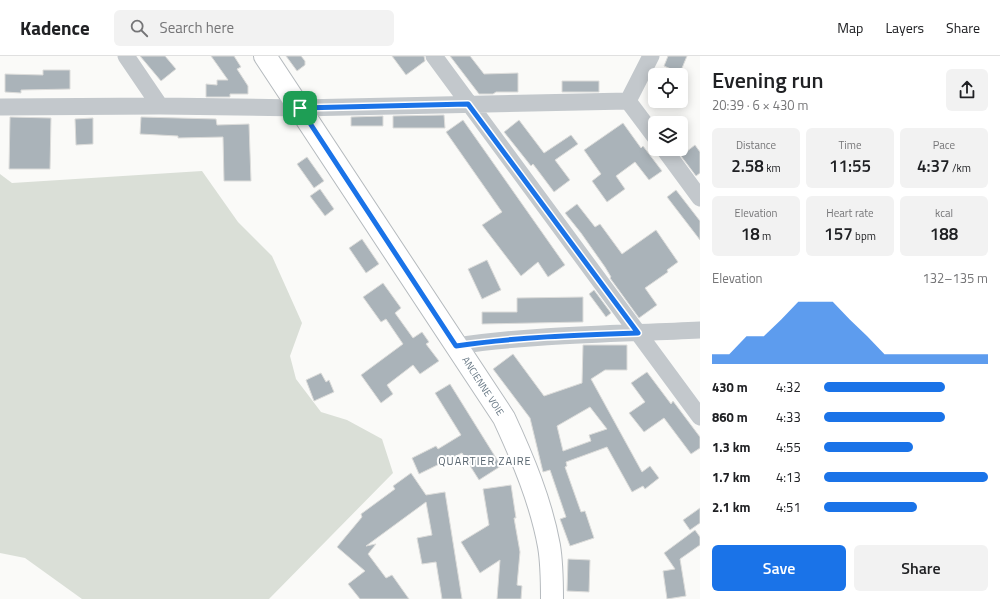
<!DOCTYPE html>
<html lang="en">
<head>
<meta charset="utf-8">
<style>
  body { margin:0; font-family:"Titillium Web",sans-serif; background:#f2f2f2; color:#202124; height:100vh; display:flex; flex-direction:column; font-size:15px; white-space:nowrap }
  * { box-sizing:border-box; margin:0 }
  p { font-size:13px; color:#757577 }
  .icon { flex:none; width:22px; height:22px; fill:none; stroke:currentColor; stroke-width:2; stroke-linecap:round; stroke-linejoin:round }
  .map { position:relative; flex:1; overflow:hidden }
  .sheet { display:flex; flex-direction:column; background:#fff; width:300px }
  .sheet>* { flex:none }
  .controls { position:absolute; left:648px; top:12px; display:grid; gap:8px }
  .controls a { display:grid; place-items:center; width:40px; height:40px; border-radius:6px; background:#fff; box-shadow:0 2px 10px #0003; font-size:20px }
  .pin { position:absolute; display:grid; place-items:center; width:34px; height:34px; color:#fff; margin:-17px; border-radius:8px; box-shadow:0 2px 6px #0006 }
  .round { display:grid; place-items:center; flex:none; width:42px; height:42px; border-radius:6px; background:#f2f2f2 }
  .head { display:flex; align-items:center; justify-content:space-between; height:68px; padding:0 12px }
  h1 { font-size:22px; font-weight:600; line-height:30px }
  .stats { display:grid; grid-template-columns:repeat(3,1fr); gap:6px; height:68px; padding:4px 12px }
  .stats div { display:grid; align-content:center; border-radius:6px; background:#f2f2f2; text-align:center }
  .stats b { font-size:17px; font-weight:600 }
  .stats small { font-size:11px; font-weight:400 }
  .stats p { font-size:11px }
  .chart { height:112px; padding:8px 12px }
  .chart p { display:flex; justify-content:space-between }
  .chart svg { width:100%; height:72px; margin-top:4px; fill:#1a73e8; opacity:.7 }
  .primary-button { display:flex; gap:8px; margin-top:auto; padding:8px 12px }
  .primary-button a { flex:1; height:46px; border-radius:6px; background:#1a73e8; color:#fff; font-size:16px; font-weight:600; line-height:46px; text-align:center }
  .primary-button a+a { background:#f2f2f2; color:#202124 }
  ul { padding:0 12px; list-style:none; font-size:13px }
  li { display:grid; grid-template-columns:64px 48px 1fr; align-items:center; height:30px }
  li i { height:10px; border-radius:5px; background:#1a73e8 }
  header { display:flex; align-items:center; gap:24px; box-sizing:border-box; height:56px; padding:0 20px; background:#fff; border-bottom:1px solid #e0e0e0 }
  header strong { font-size:19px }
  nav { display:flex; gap:22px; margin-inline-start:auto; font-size:14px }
  .search { width:280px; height:36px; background:#f2f2f2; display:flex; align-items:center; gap:10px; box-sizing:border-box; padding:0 14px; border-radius:6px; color:#757577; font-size:15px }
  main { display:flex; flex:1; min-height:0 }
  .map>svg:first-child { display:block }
</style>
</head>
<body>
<header>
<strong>Kadence</strong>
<div class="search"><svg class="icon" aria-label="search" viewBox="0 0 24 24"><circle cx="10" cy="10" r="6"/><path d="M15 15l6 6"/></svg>Search here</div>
<nav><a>Map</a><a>Layers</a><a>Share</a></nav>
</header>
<main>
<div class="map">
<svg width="700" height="543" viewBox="0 0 700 543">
  <rect width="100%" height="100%" fill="#fafaf8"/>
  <path fill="#dadfd7" d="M202 115 238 166 272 200 302 267 290 300 296 323 321 356 347 364 382 383 393 417 269 543H82L25 502 0 497V118L12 127Z"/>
  <path fill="#aab3b9" stroke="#dcdcda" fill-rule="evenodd" d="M140 0H165L176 13 161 25Z
    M211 0H234L241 11 237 13 248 30V38H230V41H206V28L217 29V24H228Z
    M286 0H301L305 5V9L297 15Z
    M392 0H424L425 5 406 19Z
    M450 0H470L484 18 518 17V36H496L493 38H479Z
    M668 0H687L680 17 664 10Z
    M43 14H70V33L21 34V37L5 36V18L43 19Z
    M562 25H599V36H562Z
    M444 59 445 72H393V60Z
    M383 60V70H351V61Z
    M10 61 51 62 50 113H9Z
    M141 61 216 63 217 69 249 68 251 125H224L223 81 178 82V80L140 78Z
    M93 62V88L76 89 75 63Z
    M463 64 565 209 548 221 538 206 521 220 482 169 502 156 446 76Z
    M519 64 544 97 571 79 578 88 555 104 570 124 554 136 533 108 531 110 504 76Z
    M623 67 641 92 643 90 662 115 649 124 635 106 616 120 625 133 607 146 592 125 601 118 584 94Z
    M695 89 700 96V117L696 120 681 100Z
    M307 101 324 125 314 132 297 108Z
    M320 133 334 153 325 160 310 140Z
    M676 134 700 165V184L667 141Z
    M577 148 595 171 600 168 622 198 656 174 678 206 667 214 668 216 645 232 657 249 639 262 610 222 611 221 605 211 581 177 565 157Z
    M362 183 379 208 366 217 349 192Z
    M487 204 501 234 482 243 468 213Z
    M383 227 401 252 395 257 413 282 422 276 429 286 426 288 439 305 420 318 413 309 387 329 393 338 381 347 361 319 403 288 386 263 381 266 363 241Z
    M594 234 611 257 606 261 589 238Z
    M583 241V266L482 268V256H517V242Z
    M583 289H627V314H605L591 323 642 416 650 410 659 422 645 433 643 430 632 436 607 391 566 406 567 410 565 411 581 456 585 455 594 482 570 490 560 463 566 461 550 414 543 416 530 362 493 313 513 298 544 340 582 327ZM590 351 607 373 589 379 591 385 563 395 557 370Z
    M647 316 671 348 673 345 700 381V392L691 398 664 362 644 376 629 357 645 346 631 327Z
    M321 317 326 326 329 324 334 336 314 345 306 324Z
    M450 328 501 410 479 424 462 397 419 418 412 402 436 390 438 393 461 379 435 337Z
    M411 417 426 439 445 436 462 543H442L436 506 422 508 417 482 432 479 426 446 366 490 376 488 368 498 386 522 392 519 409 543H360L348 528 365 515 337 491 362 461 361 458 395 433 393 430Z
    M511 429 516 462H514L520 496 517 529 522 530 521 543H497L500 504 480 517 461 486 489 469 483 433Z
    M700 452V467L690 474 683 464Z
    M695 474 700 481V489L680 503 686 540 667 543 663 515 675 513 664 497Z
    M568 503 590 504 589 536 567 535Z"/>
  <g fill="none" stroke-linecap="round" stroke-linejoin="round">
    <g stroke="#b5babe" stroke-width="24">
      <path id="primary" d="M265 0 504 362C523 403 541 446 549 490 552 508 552 526 552 543"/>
    </g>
    <path stroke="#c3c8cc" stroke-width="17" d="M126 0 160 50
      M434 0 700 361
      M628 45 651 0
      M628 45 655 81
      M0 51 160 50 300 52 628 45
      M664 93 700 142
      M456 290C537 278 619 278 700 274"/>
    <use href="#primary" stroke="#fff" stroke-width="22"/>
  </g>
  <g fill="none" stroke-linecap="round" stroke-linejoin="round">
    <g stroke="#fff" stroke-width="8">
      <path id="route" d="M468 48 638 277C577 279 517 281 456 290L300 52Z"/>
    </g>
    <use href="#route" stroke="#1a73e8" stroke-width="5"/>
  </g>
  <g text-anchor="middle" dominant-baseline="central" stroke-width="4" stroke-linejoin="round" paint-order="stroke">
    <g font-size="10" fill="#657683" stroke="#fff">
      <text transform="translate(483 330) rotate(57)">ANCIENNE VOIE</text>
    </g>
    <g font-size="11" letter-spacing="1" fill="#57646e" stroke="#fff">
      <text x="485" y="405">QUARTIER ZAIRE</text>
    </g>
  </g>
</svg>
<div class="controls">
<a><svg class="icon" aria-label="locate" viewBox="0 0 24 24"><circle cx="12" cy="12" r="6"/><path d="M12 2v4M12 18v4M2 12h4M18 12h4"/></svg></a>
<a><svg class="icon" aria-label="layers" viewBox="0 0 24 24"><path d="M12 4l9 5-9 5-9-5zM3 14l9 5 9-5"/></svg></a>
</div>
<div class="pin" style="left:300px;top:52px;background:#1e9e55"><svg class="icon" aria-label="arrive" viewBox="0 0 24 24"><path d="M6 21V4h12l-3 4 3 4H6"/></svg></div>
</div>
<section class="sheet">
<div class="head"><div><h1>Evening run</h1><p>20:39 · 6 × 430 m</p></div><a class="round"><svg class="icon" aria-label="share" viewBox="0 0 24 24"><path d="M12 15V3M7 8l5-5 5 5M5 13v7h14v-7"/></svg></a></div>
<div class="stats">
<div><p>Distance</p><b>2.58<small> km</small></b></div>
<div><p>Time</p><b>11:55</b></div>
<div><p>Pace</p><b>4:37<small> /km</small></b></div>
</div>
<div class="stats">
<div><p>Elevation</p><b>18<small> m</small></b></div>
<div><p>Heart rate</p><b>157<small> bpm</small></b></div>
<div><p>kcal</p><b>188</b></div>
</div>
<div class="chart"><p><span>Elevation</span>132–135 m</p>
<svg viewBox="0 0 160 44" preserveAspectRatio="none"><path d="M0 44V38L10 38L20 27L30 27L40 17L50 6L60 6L70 6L80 17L90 27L100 38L110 38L120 38L130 38L140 38L150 38L160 38V44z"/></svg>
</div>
<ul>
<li><b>430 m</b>4:32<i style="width:74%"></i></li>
<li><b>860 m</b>4:33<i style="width:74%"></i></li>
<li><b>1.3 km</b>4:55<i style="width:54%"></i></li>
<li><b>1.7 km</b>4:13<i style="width:100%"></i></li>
<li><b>2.1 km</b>4:51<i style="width:57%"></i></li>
</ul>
<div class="primary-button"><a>Save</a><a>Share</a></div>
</section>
</main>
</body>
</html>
